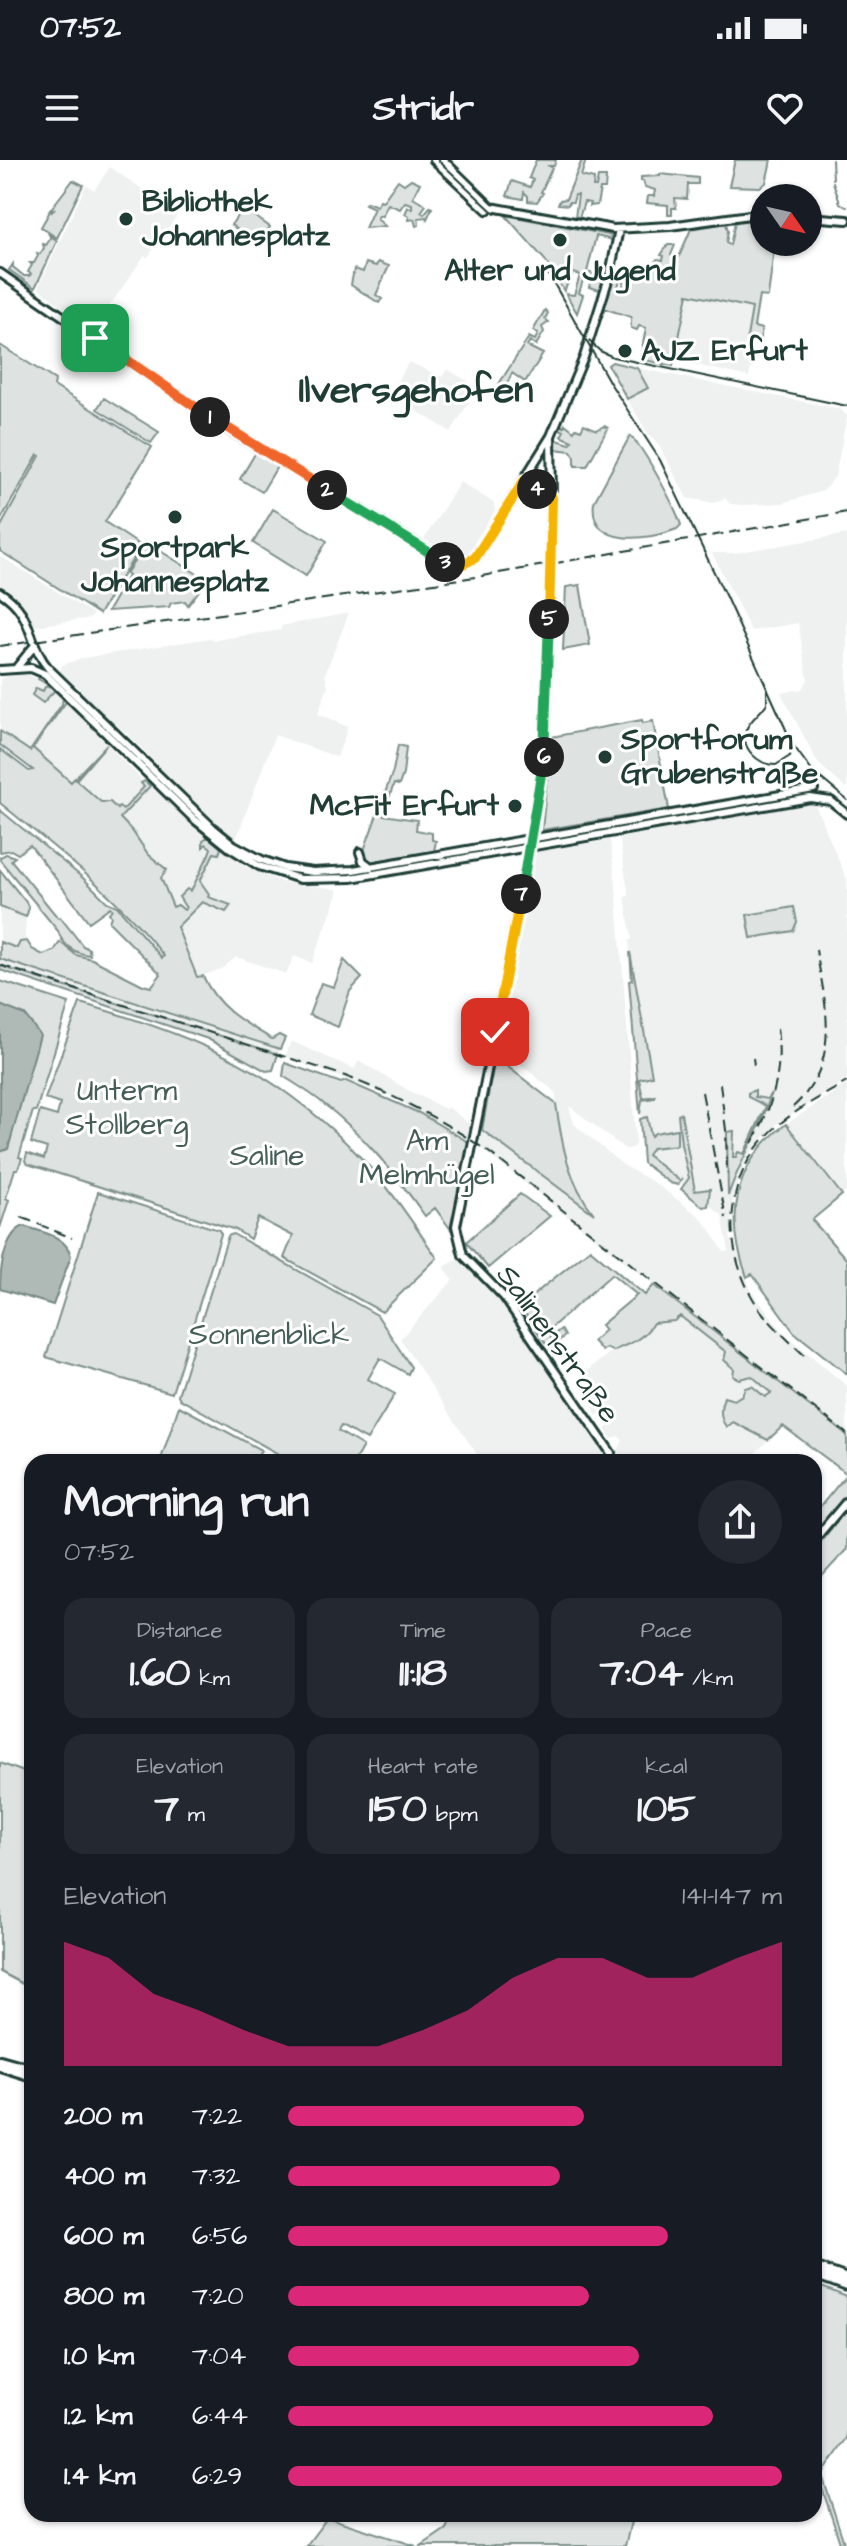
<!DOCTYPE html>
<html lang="en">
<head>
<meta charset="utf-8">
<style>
  body { margin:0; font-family:"Architects Daughter",sans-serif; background:#242831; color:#f1f3f6; height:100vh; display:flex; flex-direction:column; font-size:30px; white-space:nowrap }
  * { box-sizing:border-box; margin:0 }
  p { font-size:26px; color:#9ea1a6 }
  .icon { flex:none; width:44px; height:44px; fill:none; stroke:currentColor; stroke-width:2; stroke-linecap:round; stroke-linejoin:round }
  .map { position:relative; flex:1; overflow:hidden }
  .drawer { position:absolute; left:24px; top:1294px; width:798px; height:1068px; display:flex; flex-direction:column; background:#171b24; border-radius:24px; box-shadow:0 2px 6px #0004 }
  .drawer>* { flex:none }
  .needle { width:52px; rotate:124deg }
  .fabs { position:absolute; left:750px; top:24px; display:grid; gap:16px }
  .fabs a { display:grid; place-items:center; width:72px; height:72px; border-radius:50%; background:#171b24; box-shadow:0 2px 6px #0004; font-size:40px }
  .pin { position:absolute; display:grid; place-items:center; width:68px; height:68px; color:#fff; margin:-34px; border-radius:16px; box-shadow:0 4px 12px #0006 }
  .km { position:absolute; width:40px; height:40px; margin:-20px; border-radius:50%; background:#222; color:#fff; font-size:22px; line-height:40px; text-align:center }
  .round { display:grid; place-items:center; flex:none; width:84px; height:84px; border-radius:42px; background:#242831 }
  .overview { display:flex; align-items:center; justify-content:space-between; height:136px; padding:0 40px }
  h1 { font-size:44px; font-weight:700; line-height:60px }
  .stats { display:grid; grid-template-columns:repeat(3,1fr); gap:12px; height:136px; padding:8px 40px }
  .stats div { display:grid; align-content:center; border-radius:20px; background:#242831; text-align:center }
  .stats b { font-size:40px; font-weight:700 }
  .stats small { font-size:22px; font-weight:400 }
  .stats p { font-size:22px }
  .chart { height:224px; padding:16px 40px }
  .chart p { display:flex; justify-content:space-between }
  .chart svg { width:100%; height:144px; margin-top:8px; fill:#db2777; opacity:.7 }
  ul { padding:0 40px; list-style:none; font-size:26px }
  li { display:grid; grid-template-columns:128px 96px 1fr; align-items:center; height:60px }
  li i { height:20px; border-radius:10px; background:#db2777 }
  .status { display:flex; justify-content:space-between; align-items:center; height:56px; padding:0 40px; background:#171b24; direction:ltr }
  .status svg { height:22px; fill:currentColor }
  header { display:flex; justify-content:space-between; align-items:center; height:104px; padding:0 40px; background:#171b24; font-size:36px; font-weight:700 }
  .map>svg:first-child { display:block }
</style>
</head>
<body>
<div class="status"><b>07:52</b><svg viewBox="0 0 49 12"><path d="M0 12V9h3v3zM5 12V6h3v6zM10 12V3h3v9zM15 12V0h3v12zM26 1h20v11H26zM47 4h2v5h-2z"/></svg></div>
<header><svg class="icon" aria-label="menu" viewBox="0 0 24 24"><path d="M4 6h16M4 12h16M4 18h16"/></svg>Stridr<svg class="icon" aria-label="heart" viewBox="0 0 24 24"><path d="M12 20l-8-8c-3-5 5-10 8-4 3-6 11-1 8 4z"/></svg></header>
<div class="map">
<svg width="847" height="2386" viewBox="0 0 847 2386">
  <rect width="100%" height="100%" fill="#fff"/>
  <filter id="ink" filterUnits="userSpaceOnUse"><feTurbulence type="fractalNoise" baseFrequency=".0125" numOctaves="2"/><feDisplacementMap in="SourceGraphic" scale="16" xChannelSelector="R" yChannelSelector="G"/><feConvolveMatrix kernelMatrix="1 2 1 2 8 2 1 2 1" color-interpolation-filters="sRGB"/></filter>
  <g filter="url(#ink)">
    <path fill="#eef1f0" d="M110 7 168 47 166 50 176 57 148 97 144 96 93 170 38 128 86 25 94 30Z
      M688 133 753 148 744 192 754 195 749 217 674 200Z
      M409 202 442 217 447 209 478 227 451 272 389 234Z
      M637 208 840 249 847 256 835 317 823 331 783 343 744 345 730 344 725 338 714 343 687 338 658 284 647 272 627 239 648 228Z
      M460 322 494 343 495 351 466 396 458 399 424 379Z
      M847 374V628H845L818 603 781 533 802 529 808 520 798 463 751 471 712 393H735Z
      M0 396 93 454 91 458 35 466 20 441 0 427Z
      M349 453 325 514 328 526 318 554 348 567 337 597 275 575 236 679 199 649 129 575 100 553 77 526 60 512 62 505 83 498 210 478 215 480 281 470V466Z
      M17 515H29L48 524 143 621 156 632 158 631 208 677 248 708 282 722 337 729 338 734 312 803 294 796 286 814 236 797 223 808 197 818 177 767 72 623 32 588 30 591 0 571V518Z
      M814 642 847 720V920L777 964 755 987 742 1009 734 1031 730 1076 733 1089H736L751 1130 783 1172 847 1226V1276L479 987 482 970 592 1052 581 1038 565 999 555 932 497 885 536 692 610 680 616 725 636 983 632 988 625 989 569 946 574 964 623 1005 655 1023 699 1056 710 1069 724 1092 729 1091 722 1055 644 996 640 938 643 937 639 918 652 916 630 792 629 781 632 779 625 737 629 736 619 678Z
      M0 747 26 757 25 781 20 782 18 788 0 782Z
      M0 799 280 889 278 894 0 806Z
      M291 881 354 909 359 901 408 930 445 949 448 947 472 966 469 980 393 937 285 897Z
      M847 924V1031L842 1035 786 964Z
      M462 1097 500 1135 520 1162 606 1292 602 1302H482L400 1179 453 1120 444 1107Z
      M679 1155 778 1234 783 1266 746 1302 624 1300 617 1293 623 1280 618 1276 612 1279 605 1269 620 1259 612 1246 597 1256 587 1235 589 1227 583 1214 612 1191 634 1182 653 1163 674 1161Z"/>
    <path fill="#dee3e2" stroke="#7e908b" stroke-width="2" d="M536 0H556L554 6H549L552 8 541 32 543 33 537 42 528 41V36L524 32 523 39 507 36 512 21 530 27 533 20 529 18Z
      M582 0H586L581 16 594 19 593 27H596L598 17H606L605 29H600L597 45 589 46 590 43 584 42 579 58 575 57 578 35H575L573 42H569L568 45 558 44 560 40 566 39Z
      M735 0H771L766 23 760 27 729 26Z
      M660 14 698 18V24H688L687 39 675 38 676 48H672V55H668V45L647 43 648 36H654L655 30 645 27 643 21H641V17L660 16Z
      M411 19 420 23 413 37 426 45 421 52 424 54 430 47 432 48 427 59 426 57 418 58 419 65 416 66 414 59 409 60V56L405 54 408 47 412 49V44L405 42 400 49 388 44 382 56 379 55 377 59 385 66 365 68 374 48 365 44 367 42 377 46 380 40 383 41 398 20 404 24Z
      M73 20 83 25 57 78 41 67 50 51 52 52 54 49 50 50Z
      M243 48 270 67 258 84 231 65Z
      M505 55 609 75 613 80 596 76 587 112 603 117 600 130 589 127 591 119 584 117 579 133 583 135 577 153 566 134 574 135 580 115 573 113 564 131 545 100Z
      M762 58 760 71 764 72V82H775L768 137 759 136 754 167 762 169 760 179 747 177 752 148 688 134 673 206 640 199 646 168 639 166 637 170 631 168V157L603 148 616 113 621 115 617 131 621 132 628 107 635 110V115L641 117 643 112 651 115 657 99 663 100 664 96 661 95 668 85H675L671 95 678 99 691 69 726 63 728 71 726 83 730 85 735 62Z
      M48 73 57 81 35 128 9 110 13 104V107L24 116H29L31 114 28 112 32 105 30 103H34L38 96 37 93 40 94 44 88 43 84 46 85 51 78Z
      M378 102 389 106 376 135 382 139 379 143 351 125 354 109 363 112 366 103 376 106Z
      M545 150 548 153 545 159 549 162 542 167 544 172 536 185 530 181 527 186 543 194 525 222 512 213 505 228 499 224 529 177 535 180 538 174 533 171Z
      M0 185 55 220 54 226 152 287 105 362 141 386 99 454 0 391V368L40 296 38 295 0 361Z
      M612 202 637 208 648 228 627 239 608 205Z
      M104 238 159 272 151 283 97 249Z
      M565 264 574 271 576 268 581 270 584 264 597 270 604 266 608 268 587 306H575V297L571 291 554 289V279L570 284 572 281 561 276 564 271 558 268 560 265 564 267Z
      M630 276C642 284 676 348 681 365L677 369C650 380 588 389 594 342Z
      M256 292 278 305 262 332 240 319Z
      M273 349 327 381 306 416 253 383Z
      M146 382 207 420 188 445 185 441 171 443 169 447 108 451 128 416 126 414Z
      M580 425 590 485 563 490 566 427Z
      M40 516 75 548 66 542 33 588 71 622 107 584 76 620 101 642H110L117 649 119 647 123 650 144 627 141 623 145 621 150 626 120 658 133 672 148 694 167 710 161 718 173 747 178 745 184 750 186 748 179 737 187 729 190 731 192 729 209 694 211 688 206 684 203 687V680L208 677 221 688 219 694 214 693 200 721 209 734 208 737 231 745 226 752 202 742 177 767 197 817 203 816C217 848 243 862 272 879L279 875 285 878 280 889 0 799V782L17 788 20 782 27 781 32 789 43 795 54 791 60 782 76 795 92 799 143 825 151 827 161 814 109 762 111 756 109 753 112 749 110 747 89 762 30 685 18 694 11 690 0 692V650L83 718 107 742 117 746 162 798 164 796C118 736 58 690 0 643V589L29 611 33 610 0 585V571L30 591 62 544 63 538 55 530 43 543 32 535 36 528 43 531 45 527 50 526 38 519Z
      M642 560 643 563 653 561 669 649 542 670 551 577Z
      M398 585 406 587 403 614 399 625 394 624 383 655 417 660 416 670 432 673V680L436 681 434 691 370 702 365 700 363 693 393 611Z
      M6 694 15 697 11 700 58 758 60 757 83 786 89 789 90 795C75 794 62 785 58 771L0 700V697Z
      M0 710 26 742 29 748 26 757 0 747Z
      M794 747 797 762 793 771 751 778 747 755Z
      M630 792 652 916 639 919 643 938 655 936V938L642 940 640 954 629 821 632 820Z
      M344 800 362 818 350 831 338 867 309 855 321 823 334 827Z
      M0 806 278 894 273 910 266 911 208 879 0 810Z
      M0 821 69 843 36 951H33L19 997 22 998 18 1009H15L6 1038 9 1040 0 1068Z
      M80 843C198 876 279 911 364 1001 392 1030 414 1065 437 1098L382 1152 284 1098 293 1076 258 1058 250 1079 236 1070 28 1004 25 1001 27 993 44 999 47 988 31 983 40 951 57 956 60 944 45 939Z
      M495 897 556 944C562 985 568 1021 594 1054L482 970Z
      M285 903 341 923 346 921 419 953 470 983 452 1071 435 1048 425 1056C396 1015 364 975 324 944 311 933 297 925 283 916Z
      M755 930V937L767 939 771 933C762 969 739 1001 728 1036L727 972 734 971 733 997H736L738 992 744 994 766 946 748 937V933Z
      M681 953 695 1031 710 1029 708 1046 703 1047 681 1029 689 1018 681 984 678 954Z
      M647 957 651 976 655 973 677 969V985L652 988 647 995 680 1021 682 1018 678 1025 670 1023 643 1003 640 959Z
      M786 964 842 1035 812 1060 847 1100V1214L794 1172 752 1114 747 1117C725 1058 733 1003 786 964Z
      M98 1032 219 1070 221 1074 172 1233 46 1197Z
      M520 1034 550 1056 488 1108 466 1082Z
      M233 1074 377 1155 411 1207 408 1214 380 1198 368 1219 395 1234 367 1280 341 1266 338 1271 363 1286 354 1302H293L180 1239 178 1235 228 1076Z
      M590 1089 645 1135 654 1125 847 1275V1337L814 1373V1354L847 1314 783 1266 768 1280 733 1262 727 1267C719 1260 720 1246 724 1237L734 1240 742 1235 745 1228 752 1226 765 1237 771 1233 752 1216 739 1219 733 1216 734 1209 724 1200 726 1192 680 1156 674 1161 653 1163C644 1179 629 1184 612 1191L606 1188 602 1191 593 1181 605 1170 601 1165 637 1135 612 1114 552 1167 551 1177 561 1169 565 1176 549 1188 520 1146Z
      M179 1246 261 1290 253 1302H160Z
      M847 1349V1389L814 1425V1390Z
      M0 1603 32 1615V1829L0 1812Z
      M814 2124 847 2137V2278L822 2315 845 2386H841L814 2303Z
      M330 2354H334L332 2359 416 2386H306Z
      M453 2354H633L625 2386H421L446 2369Z"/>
    <path fill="#afbab7" stroke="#758883" stroke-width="2" d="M0 845 25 855 40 875 8 989 0 992Z
      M24 1066C42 1072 67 1076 71 1096L53 1145 0 1129C0 1110 4 1074 24 1066Z"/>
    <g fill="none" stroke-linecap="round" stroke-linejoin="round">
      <path stroke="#758883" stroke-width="2" d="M832 0 833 19
        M833 22 840 43 847 47"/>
      <g stroke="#1f3d34" stroke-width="12">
        <path id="secondary" d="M434 0 487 50 491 47
          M443 0 491 47
          M491 47 613 69 670 66 764 53
          M808 57 847 60
          M0 113 227 269 450 404H463L475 398 551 276
          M524 321 552 337
          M0 432C35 454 26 482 49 509L213 668 234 685 262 700 285 708 313 712 353 710 814 629
          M17 507 35 485
          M0 510 31 508 45 514 194 659 230 688 259 706 300 719 351 718 810 638 831 641 847 654
          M360 692 363 701 371 707
          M611 1293 504 1137 463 1095 456 1066 491 892 542 617 546 564 552 337 551 276 584 197 610 114 619 69
          M814 1380 847 1341"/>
      </g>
      <g stroke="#1f3d34" stroke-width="14">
        <path id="highway" d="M0 1900 32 1909
          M0 1906 32 1916
          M814 2107 847 2119
          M814 2114 847 2126"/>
      </g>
      <use href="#secondary" stroke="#fff" stroke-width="6"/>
      <use href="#highway" stroke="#fff" stroke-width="8"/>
      <path stroke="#1f3d34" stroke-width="2" d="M438 0 495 54
        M548 113 610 223 660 300 725 435 793 585 812 611 847 640
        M589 181 600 191 613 197 847 246
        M767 529V543C762 552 750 559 746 570 740 589 759 605 776 605L790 596 793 580"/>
      <path stroke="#1f3d34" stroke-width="2" stroke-dasharray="12 6" stroke-linecap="butt" d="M0 486 482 416 847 352
        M0 805 345 916C396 936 445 961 490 993L847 1274
        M753 898 754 905
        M720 924 726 970 727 1014
        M702 932 726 1058
        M793 947C842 902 826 847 816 790
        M752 983C773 946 783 911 777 869
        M21 1057 72 1078
        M804 1195C789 1181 774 1167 761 1151 724 1100 720 1024 766 977 788 953 819 938 847 922"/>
    </g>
  </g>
  <g fill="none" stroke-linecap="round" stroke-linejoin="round" filter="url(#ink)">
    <g stroke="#fff" stroke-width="16">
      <path id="split-1" d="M95 178 210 257"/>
    </g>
    <g stroke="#fff" stroke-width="16">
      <path id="split-2" d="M210 257 327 330"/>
    </g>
    <g stroke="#fff" stroke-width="16">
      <path id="split-3" d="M327 330 445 402"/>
    </g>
    <g stroke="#fff" stroke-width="16">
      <path id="split-4" d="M445 402 463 404 475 398 524 321 537 329"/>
    </g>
    <g stroke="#fff" stroke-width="16">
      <path id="split-5" d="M537 329 552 337 549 459"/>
    </g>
    <g stroke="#fff" stroke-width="16">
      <path id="split-6" d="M544 597 549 459"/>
    </g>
    <g stroke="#fff" stroke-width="16">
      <path id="split-7" d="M521 734 544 597"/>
    </g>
    <g stroke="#fff" stroke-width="16">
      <path id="split-8" d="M495 872 521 734"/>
    </g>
    <use href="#split-1" stroke="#f0652b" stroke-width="10"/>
    <use href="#split-2" stroke="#f0652b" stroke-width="10"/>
    <use href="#split-3" stroke="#22a559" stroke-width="10"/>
    <use href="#split-4" stroke="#f5b400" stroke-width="10"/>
    <use href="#split-5" stroke="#f5b400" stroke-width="10"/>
    <use href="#split-6" stroke="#22a559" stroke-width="10"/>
    <use href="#split-7" stroke="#22a559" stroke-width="10"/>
    <use href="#split-8" stroke="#f5b400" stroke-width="10"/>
  </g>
  <g fill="#1f3d34" stroke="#fff" stroke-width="3">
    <circle cx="126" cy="59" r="8"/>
    <circle cx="560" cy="80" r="8"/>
    <circle cx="625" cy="191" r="8"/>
    <circle cx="175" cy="357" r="8"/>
    <circle cx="605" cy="597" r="8"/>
    <circle cx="515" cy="646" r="8"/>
  </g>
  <g text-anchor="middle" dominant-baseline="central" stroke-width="6" stroke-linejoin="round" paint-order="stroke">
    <g font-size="30" font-weight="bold" fill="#1f3d34" stroke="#fff" text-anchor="start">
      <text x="142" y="42">Bibliothek<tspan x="142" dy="34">Johannesplatz</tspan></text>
      <text x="560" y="111" text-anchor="middle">Alter und Jugend</text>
      <text x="641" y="191">AJZ Erfurt</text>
      <text x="175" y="388" text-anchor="middle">Sportpark<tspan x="175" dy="34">Johannesplatz</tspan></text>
      <text x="621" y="580">Sportforum<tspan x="621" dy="34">Grubenstraße</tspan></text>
      <text x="499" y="646" text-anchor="end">McFit Erfurt</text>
    </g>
    <g font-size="30" fill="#455e57" stroke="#fff">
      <text x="127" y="931">Unterm<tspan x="127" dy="34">Stollberg</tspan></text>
      <text x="427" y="981">Am<tspan x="427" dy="34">Melmhügel</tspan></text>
      <text x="267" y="996">Saline</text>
      <text x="269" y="1175">Sonnenblick</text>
    </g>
    <g font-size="30" fill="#1f3d34" stroke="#fff">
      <text transform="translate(558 1184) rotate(54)">Salinenstraße</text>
    </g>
    <g font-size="38" font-weight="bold" fill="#1f3d34" stroke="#fff">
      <text x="416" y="231">Ilversgehofen</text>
    </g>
  </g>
</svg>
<div class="fabs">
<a><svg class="needle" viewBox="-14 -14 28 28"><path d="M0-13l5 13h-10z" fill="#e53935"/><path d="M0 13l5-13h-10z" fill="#9ea1a6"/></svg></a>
</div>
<div class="pin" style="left:95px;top:178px;background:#1e9e55"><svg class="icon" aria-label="arrive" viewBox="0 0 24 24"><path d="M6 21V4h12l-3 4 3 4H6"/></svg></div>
<div class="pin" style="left:495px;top:872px;background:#d93025"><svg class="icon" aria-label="check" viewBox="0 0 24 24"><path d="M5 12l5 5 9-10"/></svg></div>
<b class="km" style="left:210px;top:257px">1</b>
<b class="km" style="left:327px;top:330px">2</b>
<b class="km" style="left:445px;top:402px">3</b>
<b class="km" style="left:537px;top:329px">4</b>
<b class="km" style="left:549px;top:459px">5</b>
<b class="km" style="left:544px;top:597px">6</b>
<b class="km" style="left:521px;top:734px">7</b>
<section class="drawer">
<div class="overview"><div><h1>Morning run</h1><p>07:52</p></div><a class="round"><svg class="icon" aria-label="share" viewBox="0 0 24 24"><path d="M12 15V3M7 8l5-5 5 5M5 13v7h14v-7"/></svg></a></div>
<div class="stats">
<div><p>Distance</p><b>1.60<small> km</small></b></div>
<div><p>Time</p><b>11:18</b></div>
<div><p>Pace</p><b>7:04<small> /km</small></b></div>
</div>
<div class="stats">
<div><p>Elevation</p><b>7<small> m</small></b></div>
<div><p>Heart rate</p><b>150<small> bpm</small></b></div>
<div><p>kcal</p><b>105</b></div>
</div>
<div class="chart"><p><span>Elevation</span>141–147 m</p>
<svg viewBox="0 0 160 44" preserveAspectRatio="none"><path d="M0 44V6L10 11L20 22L30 27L40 33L50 38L60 38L70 38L80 33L90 27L100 17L110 11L120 11L130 17L140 17L150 11L160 6V44z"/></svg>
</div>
<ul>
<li><b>200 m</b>7:22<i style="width:60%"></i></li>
<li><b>400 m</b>7:32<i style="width:55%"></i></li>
<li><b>600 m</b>6:56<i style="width:77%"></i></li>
<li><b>800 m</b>7:20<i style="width:61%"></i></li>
<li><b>1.0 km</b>7:04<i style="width:71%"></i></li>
<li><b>1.2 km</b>6:44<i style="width:86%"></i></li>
<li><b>1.4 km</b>6:29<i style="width:100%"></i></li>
</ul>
</section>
</div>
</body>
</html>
